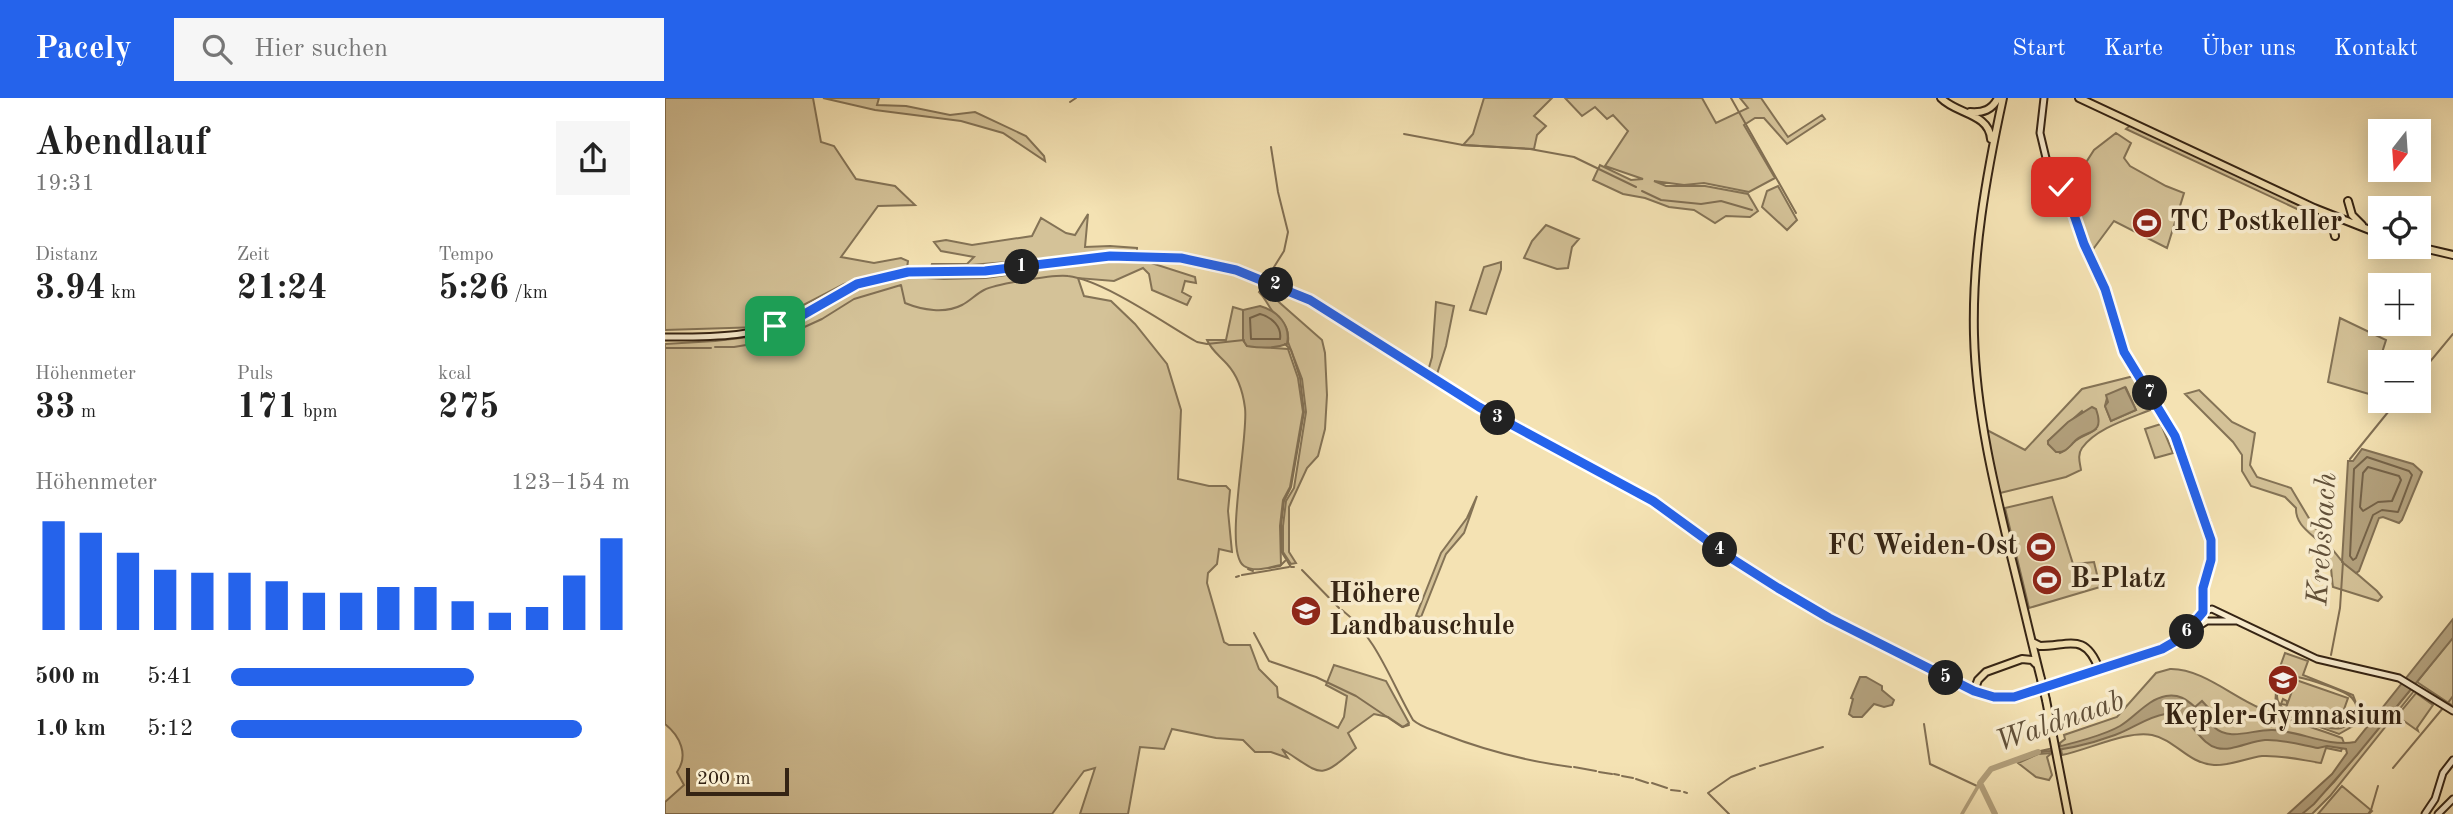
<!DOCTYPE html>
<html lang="de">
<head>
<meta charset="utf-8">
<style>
  body { margin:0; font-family:"Old Standard TT",serif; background:#f6f6f6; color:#222; height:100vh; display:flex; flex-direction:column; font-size:26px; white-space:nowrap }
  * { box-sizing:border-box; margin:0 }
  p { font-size:23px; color:#767676 }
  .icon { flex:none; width:38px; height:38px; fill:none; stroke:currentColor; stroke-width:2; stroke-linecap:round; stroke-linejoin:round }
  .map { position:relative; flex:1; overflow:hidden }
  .side { display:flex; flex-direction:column; background:#fff; width:665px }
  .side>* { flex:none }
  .needle { width:46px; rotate:197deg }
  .buttons { position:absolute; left:1703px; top:21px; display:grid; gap:14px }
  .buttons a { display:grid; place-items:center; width:63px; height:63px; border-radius:0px; background:#fff; box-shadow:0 4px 18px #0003; font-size:35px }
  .scale { position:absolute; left:21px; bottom:18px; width:103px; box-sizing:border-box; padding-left:7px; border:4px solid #352414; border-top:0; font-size:19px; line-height:24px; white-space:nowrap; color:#352414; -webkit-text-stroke:5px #f8ecce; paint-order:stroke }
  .pin { position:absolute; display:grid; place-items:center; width:60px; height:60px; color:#fff; margin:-30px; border-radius:14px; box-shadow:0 4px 10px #0006 }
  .km { position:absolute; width:35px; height:35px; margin:-18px; border-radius:50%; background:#222; color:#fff; font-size:19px; line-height:35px; text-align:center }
  .round { display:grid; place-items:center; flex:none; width:74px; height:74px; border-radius:0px; background:#f6f6f6 }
  .summary { display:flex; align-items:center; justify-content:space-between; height:119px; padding:0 35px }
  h1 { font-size:38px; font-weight:700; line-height:52px }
  .metrics { display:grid; grid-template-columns:repeat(3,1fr); gap:10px; height:119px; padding:7px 35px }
  .metrics div { display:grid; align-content:center }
  .metrics b { font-size:35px; font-weight:700 }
  .metrics small { font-size:19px; font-weight:400 }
  .metrics p { font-size:19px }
  .chart { height:196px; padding:14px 35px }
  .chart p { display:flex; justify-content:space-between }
  .chart svg { width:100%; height:126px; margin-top:7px; stroke:#2563eb; stroke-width:6 }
  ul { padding:0 35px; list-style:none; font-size:23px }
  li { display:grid; grid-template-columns:112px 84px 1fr; align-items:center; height:52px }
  li i { height:18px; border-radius:9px; background:#2563eb }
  header { display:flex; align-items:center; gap:42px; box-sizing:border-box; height:98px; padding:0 35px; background:#2563eb; color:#fff }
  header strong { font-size:33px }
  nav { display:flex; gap:38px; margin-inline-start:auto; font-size:24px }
  .search { width:490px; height:63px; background:#f6f6f6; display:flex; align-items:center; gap:18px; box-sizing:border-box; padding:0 24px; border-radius:0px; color:#767676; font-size:26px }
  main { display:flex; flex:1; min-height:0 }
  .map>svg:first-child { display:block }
</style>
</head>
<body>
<header>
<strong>Pacely</strong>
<div class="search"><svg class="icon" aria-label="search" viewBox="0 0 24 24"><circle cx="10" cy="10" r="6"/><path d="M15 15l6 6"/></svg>Hier suchen</div>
<nav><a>Start</a><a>Karte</a><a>Über uns</a><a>Kontakt</a></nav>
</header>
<main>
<section class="side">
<div class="summary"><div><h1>Abendlauf</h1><p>19:31</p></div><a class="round"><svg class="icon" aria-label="share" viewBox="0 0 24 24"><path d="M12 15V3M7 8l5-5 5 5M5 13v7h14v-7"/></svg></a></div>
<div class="metrics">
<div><p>Distanz</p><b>3.94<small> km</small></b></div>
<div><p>Zeit</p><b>21:24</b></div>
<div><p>Tempo</p><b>5:26<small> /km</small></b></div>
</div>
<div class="metrics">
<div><p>Höhenmeter</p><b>33<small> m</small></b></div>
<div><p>Puls</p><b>171<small> bpm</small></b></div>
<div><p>kcal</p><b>275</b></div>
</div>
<div class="chart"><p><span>Höhenmeter</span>123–154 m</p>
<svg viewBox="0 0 160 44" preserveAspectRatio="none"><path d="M5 44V6M15 44V10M25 44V17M35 44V23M45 44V24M55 44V24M65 44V27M75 44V31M85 44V31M95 44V29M105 44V29M115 44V34M125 44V38M135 44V36M145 44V25M155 44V12"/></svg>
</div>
<ul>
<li><b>500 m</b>5:41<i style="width:61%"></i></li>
<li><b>1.0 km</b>5:12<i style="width:88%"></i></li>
</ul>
</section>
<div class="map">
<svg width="1788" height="716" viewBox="0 0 1788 716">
  <rect width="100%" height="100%" fill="#f4e2b3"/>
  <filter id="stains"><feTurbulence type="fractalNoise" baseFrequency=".00286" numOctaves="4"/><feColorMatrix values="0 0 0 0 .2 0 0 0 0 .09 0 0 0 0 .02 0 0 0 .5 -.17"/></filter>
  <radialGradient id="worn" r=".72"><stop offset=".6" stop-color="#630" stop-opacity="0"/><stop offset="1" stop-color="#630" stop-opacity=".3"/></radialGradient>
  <path fill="#d4c298" stroke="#847356" stroke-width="2" fill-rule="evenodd" d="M0 0H148L156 44 169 48 191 81 230 88 250 107 213 108 176 159 209 165 236 160 243 163 242 170 179 186 96 229 0 232Z
    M158 0H214L212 7 241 8 285 17 310 14 361 38 379 58 380 63 338 35 296 23 210 12Z
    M819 0H887L869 18 881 28 872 37 869 51 798 47 808 36Z
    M900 0H1037L1051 25 1083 10 1075 0H1096L1123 39 1157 17 1160 21 1122 46 1099 20H1090L1079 27 1110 80 1084 94 1039 85 1019 87 989 83 1001 88H1040L1083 96 1093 113 1085 119 1061 118 1050 125 1029 112 1004 109 980 100 958 96 928 82 935 67 966 82 978 81 940 68 963 33 948 17 942 21 930 9 917 18Z
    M1466 27 1649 113 1665 123 1662 125 1461 31Z
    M1451 35 1466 45 1459 60 1465 68 1501 88 1519 95 1502 150 1449 123 1426 154 1404 91 1429 52Z
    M1113 88 1132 122 1122 132 1097 109 1102 93Z
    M423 116 420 149 445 148 472 150V153C403 156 335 167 266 169L267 166H302L309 159 276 153 269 144 281 142 307 147 367 138 376 120 401 135 410 137Z
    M881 127 914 141 907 149 903 170 892 171 859 160 867 143Z
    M444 162H477L530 179 531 185 520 183 517 194 526 199 522 207 487 192 484 176 478 170 449 183 413 180 419 198 446 203 470 226 502 266 516 312 513 381 544 388H561L565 392 563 413 567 454 554 451 552 466 543 475 542 485 559 544 564 547H585L594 571 612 589 613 599 673 630 679 619 682 598 661 587 669 567 721 583 744 625 738 629 723 619 709 616 683 635 691 650C653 683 658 677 617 651L623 660 606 654H590L578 642 551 640 507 631 499 651 475 649 463 716H415L430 670 419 673 387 716H0V704L19 687 12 674C24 657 15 638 0 626V246L50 243 109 236 183 195 215 184 244 179 279 181 321 180Z
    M836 164V171L821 216 805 212 819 169Z
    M596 191 607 194V198L657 242 660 255 662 297 660 331 653 358 642 370 624 409V454L631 465 626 466 618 454V428L621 403 629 390 641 314 637 281 623 244C625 223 612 223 604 208 600 202 599 199 594 194Z
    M771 204 789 208 781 248 772 276 763 273 767 259Z
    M568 209 578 212V242L582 248 623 251 633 280 638 314 625 389 618 402 615 428 616 467C605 469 590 475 579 468 558 454 584 339 580 310 578 294 573 278 562 266 554 257 547 253 542 242H561Z
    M1675 220 1721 242 1704 296 1663 284Z
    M1469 278 1478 295 1490 310C1467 320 1432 329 1417 350 1412 357 1415 365 1416 372L1401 379 1335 395 1320 331 1360 352 1417 291ZM1461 290 1471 312 1446 323 1440 308 1442 300ZM1417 313 1431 331C1424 337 1415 338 1409 344 1404 349 1402 352 1395 355L1383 343Z
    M1534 292 1567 324 1590 335 1585 367 1592 379 1626 390 1648 427 1676 462 1712 493 1717 499 1713 503 1668 489C1666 478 1667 459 1660 450 1650 437 1630 429 1631 410L1620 399 1586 388 1577 373V357L1568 344 1520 296Z
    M1496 326 1508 355 1490 360 1480 331Z
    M812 398 799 435 781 456 756 519 751 518 776 455 802 420Z
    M1387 399 1408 466 1429 464 1435 489 1364 510 1340 410Z
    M1788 539V608L1752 584Z
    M1620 555 1643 563 1638 577 1688 597 1694 613 1688 628 1674 636 1610 613 1611 592 1624 573 1615 569ZM1632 579C1643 581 1680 592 1687 600 1702 618 1681 636 1662 629 1646 623 1602 615 1614 590 1618 582 1624 580 1632 579Z
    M1505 571C1536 570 1568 599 1595 610 1621 622 1650 630 1677 640L1679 645 1676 653 1661 650 1656 665C1636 662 1617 657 1597 658 1581 660 1566 668 1549 667 1522 665 1511 642 1487 637 1462 632 1423 652 1397 657L1395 645 1400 641 1399 637 1452 619 1491 575Z
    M1631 582 1683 600 1673 628 1621 610 1622 607 1616 606 1618 601 1622 603V607Z
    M1746 591 1749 593 1665 698 1647 716H1637L1669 684Z
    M1751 595 1768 607 1752 630 1753 633 1732 618Z
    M1387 655 1382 659 1387 677 1384 682 1371 679 1353 665 1373 656Z
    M1677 688 1707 713 1704 716H1653Z"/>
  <path fill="#b3a17d" stroke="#816f53" stroke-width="2" d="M595 208C613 213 626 227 622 246 609 251 595 250 582 248L578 242V212Z
    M1460 289 1471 312 1446 323 1440 308 1443 304 1441 297Z
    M1427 309 1431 311C1441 339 1420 331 1409 344 1403 350 1400 355 1391 354L1383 346V343L1403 324Z
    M1697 351 1748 366 1757 374 1737 422 1734 425 1718 419 1714 420 1694 473 1691 475 1677 464 1683 363H1688Z
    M1788 521V540L1692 657 1649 706 1637 716H1623L1667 676 1682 655 1681 651 1662 648 1653 650C1637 647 1616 641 1600 642 1585 643 1566 654 1552 650 1532 645 1525 613 1500 616 1482 619 1467 631 1450 637 1423 647 1395 653 1366 655 1389 650 1436 639 1455 628 1470 619 1483 601 1501 598 1514 596 1521 601 1530 609L1537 603 1551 618 1552 623 1549 629C1565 644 1588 631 1608 632 1635 633 1662 649 1690 644Z
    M1195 579H1201L1217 588V592L1229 602 1227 607 1219 609 1209 606 1197 619H1188L1184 616 1188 601 1186 600Z"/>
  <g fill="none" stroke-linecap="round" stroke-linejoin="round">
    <path stroke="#746248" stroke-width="2" d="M595 216C607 219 617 229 615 241H586L585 220Z
      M1702 359 1744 373 1747 377 1733 414 1717 412 1708 417 1691 460 1688 462 1685 458 1689 371Z
      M1703 369 1734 378 1736 382 1727 403 1713 404 1698 413 1695 409 1698 375Z"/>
    <path stroke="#816f53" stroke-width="2" d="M1066 0 1131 115
      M405 4 411 0
      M739 36 798 47 865 51 909 59 971 89
      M606 49 613 94 623 134 619 153 609 169
      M977 93 996 102 1036 106 1056 103 1087 112
      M620 246 626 252 635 280 639 314 626 389 619 403 616 428V453L626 469H629
      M50 249H69L111 242 157 221 189 201 236 187 240 205C257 212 280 216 297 207 305 203 311 196 319 192 331 186 390 176 403 178 438 182 499 225 532 244L542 246 579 242
      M0 250H46
      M1754 277 1788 236
      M1685 361 1732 303
      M604 470 615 468 620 463
      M583 471 588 473
      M637 472 674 510
      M577 477 624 469
      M571 479 574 478
      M677 512C711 538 727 586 748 622 757 630 767 631 778 636 819 652 861 663 906 669
      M589 535 604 563 651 579 691 598 737 629 744 627
      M1666 557 1675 510 1678 464
      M1782 606 1788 598
      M1259 626 1265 666 1312 688
      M1095 668 1158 649
      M909 669 931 673
      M1728 670 1778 610
      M934 674 947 676
      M949 676 954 677
      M957 678 968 680
      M971 681 983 685
      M987 685 1002 690
      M1006 692 1015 693
      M1019 694 1022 695
      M1064 716 1043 695 1066 679 1090 670
      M1703 716 1706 712 1713 688"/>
    <path stroke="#b3a17d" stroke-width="3.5" d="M1297 716 1315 685"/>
    <path stroke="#b3a17d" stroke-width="6" d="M1330 716 1315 685 1326 671 1373 654"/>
    <g stroke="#352414" stroke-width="9">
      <path id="secondary" d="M1379 0 1375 35 1381 60 1406 108 1419 146 1440 191 1459 254 1510 338 1542 424 1547 455 1538 490V519L1542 523
        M0 239C47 239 92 240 135 218 159 206 179 189 205 182 244 171 282 175 321 173 379 170 435 154 494 158 612 167 686 230 781 289 847 331 919 361 985 401 1013 419 1039 441 1067 461 1119 497 1175 525 1231 554 1259 568 1287 585 1316 596L1335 600 1360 597 1498 551 1542 523H1570
        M1526 530 1539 513 1547 511 1652 561 1734 580 1788 613
        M1760 716 1770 701 1778 675 1788 662
        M1773 716 1788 701"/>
    </g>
    <g stroke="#352414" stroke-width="10">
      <path id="primary" d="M1276 0C1291 16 1324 15 1326 41
        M1338 0C1321 78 1307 157 1309 237 1311 314 1329 388 1347 462 1357 502 1366 542 1376 581
        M1414 0 1649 110 1715 136
        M1305 14C1318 15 1327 12 1333 0
        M1683 103 1687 117 1697 127
        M1657 115 1667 124 1670 138
        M1754 149 1788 157
        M1367 544 1375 548C1404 548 1420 534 1434 571
        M1309 593 1313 582 1321 574 1357 561 1367 562 1371 566
        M1381 602 1403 716"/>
    </g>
    <use href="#secondary" stroke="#f8ecce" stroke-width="5"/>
    <use href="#primary" stroke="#f4e2b3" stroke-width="6"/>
    <g stroke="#352414" stroke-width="10" stroke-linecap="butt">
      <path id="primary-bridge" d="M1376 581 1381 602"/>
    </g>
    <use href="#primary-bridge" stroke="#f4e2b3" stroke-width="6"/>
  </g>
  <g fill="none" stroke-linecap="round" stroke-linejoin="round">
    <g stroke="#fff" stroke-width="14">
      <path id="route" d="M110 228 136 218 192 186 243 174 320 173 445 158 516 160 571 172 645 202 814 309 988 403 1069 462 1113 490 1164 520 1309 593 1329 599H1349L1497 551 1516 540 1538 514V490L1546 462V442L1510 338 1459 254 1440 191 1419 146 1406 108 1396 89"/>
    </g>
    <use href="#route" stroke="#2563eb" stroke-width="9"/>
  </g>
  <defs>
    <g id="stadium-disc" transform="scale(1.575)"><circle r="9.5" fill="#8f2418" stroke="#f8ecce"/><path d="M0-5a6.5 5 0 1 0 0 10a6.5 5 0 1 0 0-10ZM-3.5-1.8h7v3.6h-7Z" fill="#fff"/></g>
    <g id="university-disc" transform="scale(1.575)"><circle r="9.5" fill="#8f2418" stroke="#f8ecce"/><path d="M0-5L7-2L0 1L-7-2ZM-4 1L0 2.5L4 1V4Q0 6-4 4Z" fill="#fff"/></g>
    <g id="school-disc" transform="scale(1.575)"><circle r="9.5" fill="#8f2418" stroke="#f8ecce"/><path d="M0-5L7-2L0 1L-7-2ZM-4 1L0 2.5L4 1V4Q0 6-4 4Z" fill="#fff"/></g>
  </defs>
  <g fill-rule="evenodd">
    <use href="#stadium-disc" x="1482" y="125"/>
    <use href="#stadium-disc" x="1376" y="449"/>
    <use href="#stadium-disc" x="1382" y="482"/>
    <use href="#university-disc" x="641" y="513"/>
    <use href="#school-disc" x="1618" y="582"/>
  </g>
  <g text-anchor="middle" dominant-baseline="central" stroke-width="7" stroke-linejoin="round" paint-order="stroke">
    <g font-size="28" font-weight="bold" fill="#352414" stroke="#f8ecce" text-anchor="start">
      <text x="1505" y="125">TC Postkeller</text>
      <text x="1353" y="449" text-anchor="end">FC Weiden-Ost</text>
      <text x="1405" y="482">B-Platz</text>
      <text x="664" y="497">Höhere<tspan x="664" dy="32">Landbauschule</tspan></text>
      <text x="1618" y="619" text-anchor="middle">Kepler-Gymnasium</text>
    </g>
    <g font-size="30" font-style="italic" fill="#615039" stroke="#f8ecce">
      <text transform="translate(1658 441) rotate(-86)">Krebsbach</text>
      <text transform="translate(1395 624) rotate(-19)">Waldnaab</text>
    </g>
  </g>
  <rect width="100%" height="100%" filter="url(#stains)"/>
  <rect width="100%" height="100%" fill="url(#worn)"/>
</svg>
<div class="buttons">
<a><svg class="needle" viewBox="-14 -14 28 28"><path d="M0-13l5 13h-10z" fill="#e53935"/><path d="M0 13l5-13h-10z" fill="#767676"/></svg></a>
<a><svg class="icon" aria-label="locate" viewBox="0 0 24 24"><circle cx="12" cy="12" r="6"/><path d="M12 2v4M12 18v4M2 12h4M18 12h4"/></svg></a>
<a>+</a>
<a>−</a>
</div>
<div class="scale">200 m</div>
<div class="pin" style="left:110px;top:228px;background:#1e9e55"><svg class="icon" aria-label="arrive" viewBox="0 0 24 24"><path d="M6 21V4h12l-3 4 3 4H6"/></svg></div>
<div class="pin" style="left:1396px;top:89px;background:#d93025"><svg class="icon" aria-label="check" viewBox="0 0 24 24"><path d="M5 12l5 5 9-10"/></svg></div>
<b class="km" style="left:357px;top:169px">1</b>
<b class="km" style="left:611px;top:187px">2</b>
<b class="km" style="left:833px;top:320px">3</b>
<b class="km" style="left:1055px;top:452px">4</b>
<b class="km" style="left:1281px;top:580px">5</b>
<b class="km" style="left:1522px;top:534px">6</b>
<b class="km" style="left:1485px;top:295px">7</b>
</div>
</main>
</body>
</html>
